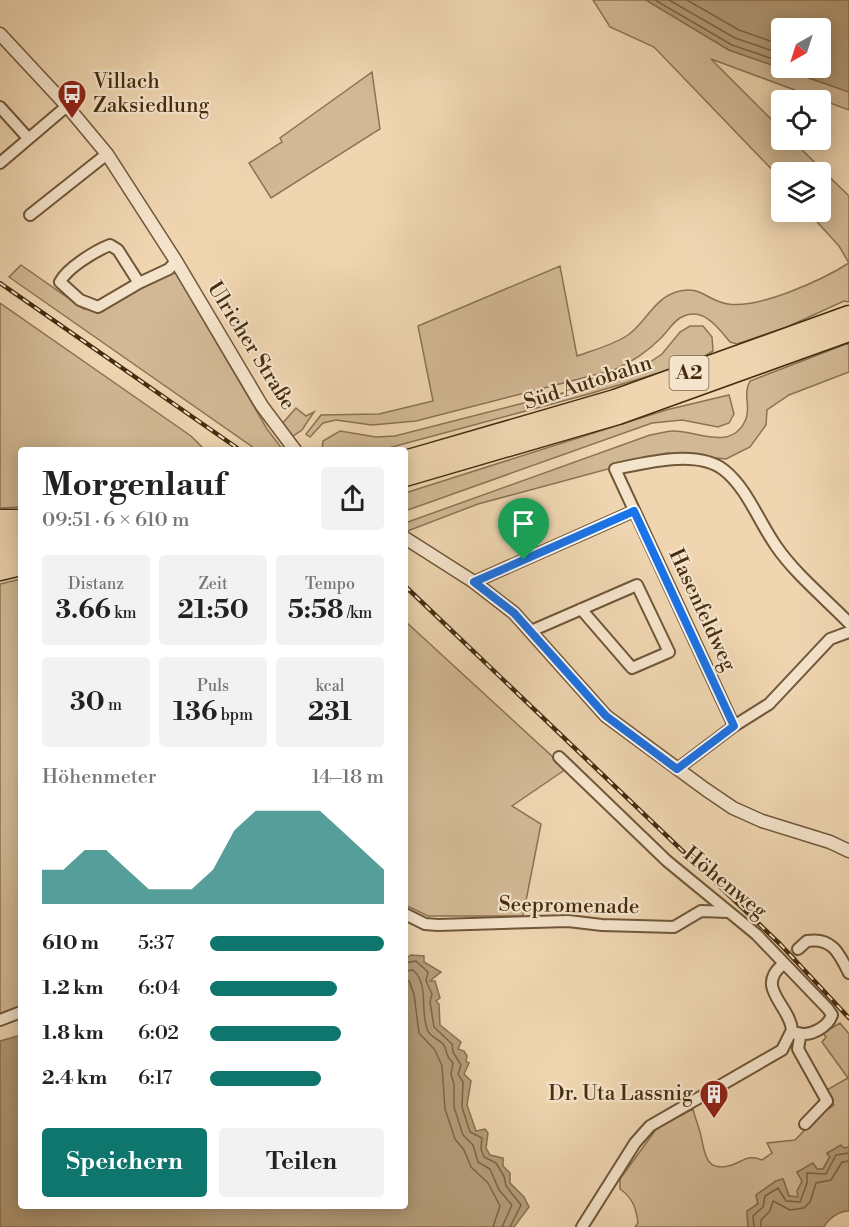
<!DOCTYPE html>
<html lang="de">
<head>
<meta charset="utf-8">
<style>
  body { margin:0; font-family:"Libre Bodoni",serif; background:#f2f2f2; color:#222; height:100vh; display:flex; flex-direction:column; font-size:22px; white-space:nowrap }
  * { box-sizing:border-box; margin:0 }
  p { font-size:20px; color:#767676 }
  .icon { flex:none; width:33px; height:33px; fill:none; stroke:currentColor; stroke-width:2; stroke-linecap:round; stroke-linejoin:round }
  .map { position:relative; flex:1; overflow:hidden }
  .sheet { position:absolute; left:18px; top:447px; width:390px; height:762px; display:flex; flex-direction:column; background:#fff; border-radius:6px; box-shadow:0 3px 15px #0003 }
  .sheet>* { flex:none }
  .needle { width:39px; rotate:219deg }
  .controls { position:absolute; left:771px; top:18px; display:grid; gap:12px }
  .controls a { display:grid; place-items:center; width:60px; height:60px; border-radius:6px; background:#fff; box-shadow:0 3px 15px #0003; font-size:30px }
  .pin { position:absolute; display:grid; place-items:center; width:51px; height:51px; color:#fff; margin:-62px -26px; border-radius:50% 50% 50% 0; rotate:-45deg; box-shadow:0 0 6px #0007 }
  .pin .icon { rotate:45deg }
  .round { display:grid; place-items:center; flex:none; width:63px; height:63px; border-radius:6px; background:#f2f2f2 }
  .head { display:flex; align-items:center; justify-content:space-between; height:102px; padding:0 24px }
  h1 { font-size:33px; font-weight:700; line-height:45px }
  .metrics { display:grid; grid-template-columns:repeat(3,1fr); gap:9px; height:102px; padding:6px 24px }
  .metrics div { display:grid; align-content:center; border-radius:6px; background:#f2f2f2; text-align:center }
  .metrics b { font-size:26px; font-weight:700 }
  .metrics small { font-size:16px; font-weight:400 }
  .metrics p { font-size:16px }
  .chart { height:168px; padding:12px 24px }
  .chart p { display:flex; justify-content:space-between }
  .chart svg { width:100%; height:108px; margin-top:6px; fill:#0f766e; opacity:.7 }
  .action { display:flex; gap:12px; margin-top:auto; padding:12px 24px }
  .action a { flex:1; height:69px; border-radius:6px; background:#0f766e; color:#fff; font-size:24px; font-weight:700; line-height:69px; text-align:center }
  .action a+a { background:#f2f2f2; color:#222 }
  ul { padding:0 24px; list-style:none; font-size:20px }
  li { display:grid; grid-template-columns:96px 72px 1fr; align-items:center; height:45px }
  li i { height:15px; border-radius:8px; background:#0f766e }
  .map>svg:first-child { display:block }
</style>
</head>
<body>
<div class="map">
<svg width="849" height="1227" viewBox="0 0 849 1227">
  <rect width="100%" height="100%" fill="#efd6b1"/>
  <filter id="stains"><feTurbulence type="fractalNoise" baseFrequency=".00333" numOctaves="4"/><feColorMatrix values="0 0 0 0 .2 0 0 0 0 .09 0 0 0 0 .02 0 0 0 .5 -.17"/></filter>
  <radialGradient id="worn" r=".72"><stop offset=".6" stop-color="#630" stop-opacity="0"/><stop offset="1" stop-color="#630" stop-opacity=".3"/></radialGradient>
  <path fill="#d2b995" stroke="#8c7352" stroke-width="1.5" d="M593 0H646L729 50 849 92V110L711 59 781 129 782 140H792L849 196V302L844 301 787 327 737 344 730 342C718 327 702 305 680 318 673 322 667 332 661 338 647 352 632 362 614 370L416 421 372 425 336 420 323 423 310 437 306 434 321 415 379 414 433 401 418 326 560 266 577 356C594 350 613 345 628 335 646 322 654 299 676 292 700 284 707 301 728 304 759 309 822 280 849 263L839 246 808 212H820V172H782L781 179 654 47 610 27Z
    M372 72 380 129 271 198 249 163 282 142 280 138Z
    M21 265 84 309 134 282 142 288 175 272 267 429 283 450H257L9 277Z
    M0 303 191 436 205 450H21V507L0 508Z
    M690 326H703L712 337 713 351 695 362 589 394 381 450H322L323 441 340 431 376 437 395 436 629 376 662 354 680 332Z
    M849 343V372L789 395 767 410 766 425 750 447 726 459 667 453 478 504 405 532V523L650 435C658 434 666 431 673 431 698 431 731 451 745 421 752 408 742 395 750 381Z
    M729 395 734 414 729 423 718 427 682 420 652 423 405 511V493L666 410Z
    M296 408 306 416 314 412 302 430 293 436 281 425Z
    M21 579V1015L0 1021V584Z
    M405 621 566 769 512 806 541 824 523 916H428L405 905Z
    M840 1023 849 1034V1147L827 1154 830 1156 823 1169H817L813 1164 797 1172 802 1181 798 1197 789 1196 783 1179 776 1181 756 1195 758 1203 747 1212 748 1227H635L638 1223C636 1208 633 1198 620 1189V1179L657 1128 693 1109C695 1118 699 1127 701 1136 705 1155 706 1173 732 1165 744 1161 748 1154 762 1160L772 1153 767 1143 795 1140 826 1108 827 1110 834 1105 825 1091 848 1078 822 1042 826 1037 823 1033Z"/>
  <path fill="#b59d7a" stroke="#88704f" stroke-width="1.5" fill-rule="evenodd" d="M646 0H849V92L729 50ZM782 28H820V68H782Z
    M411 955 424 956V962L441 972 430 981H435L440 998 436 1001 439 1004 440 1025 461 1042 458 1049 464 1051 467 1056 466 1061 469 1063 464 1074 471 1081 467 1105 476 1131 485 1129 488 1133 486 1148 490 1155 503 1158V1166L510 1173V1183L524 1197 529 1207 514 1227H0V1041L21 1035V1206H405V959Z
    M841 1145 844 1148 849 1147V1211C839 1211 829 1218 824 1227H748L747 1211 758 1204 756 1195 776 1181 783 1179 789 1196 798 1197 797 1191 802 1181 797 1172 813 1163 817 1169H823L830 1157 827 1153Z"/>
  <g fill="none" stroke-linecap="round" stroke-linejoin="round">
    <path stroke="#7d6544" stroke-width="1.5" d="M655 0 732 45 782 62
      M669 0 735 38 782 54
      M687 0 739 30 782 45
      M405 963 416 961 428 972 426 981 432 994 430 1002 434 1027 452 1044 453 1052 461 1065 458 1074 463 1082 462 1107 470 1132 482 1138 481 1149 484 1157 496 1163 504 1176 506 1186 521 1205 510 1227
      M405 971 413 970C430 985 419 1012 428 1031 431 1038 442 1040 445 1047 447 1054 447 1057 453 1063L451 1074 454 1084V1107L463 1135 473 1145 478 1162 490 1169 499 1190 512 1205 502 1227
      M405 980 409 981 414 994 419 1033 435 1050 442 1066 445 1109 455 1139 464 1150 471 1167 488 1183 500 1206 493 1227
      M754 1227 753 1216 763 1207 765 1196 778 1188 786 1201 800 1202 807 1183V1173L826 1174 836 1155 849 1153
      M761 1227V1220L770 1211 773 1201 790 1210 804 1208 810 1202 816 1183 831 1180 842 1162 849 1161"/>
    <path stroke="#cdb491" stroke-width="10" stroke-dasharray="10 5" stroke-linecap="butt" d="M781 966 798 949"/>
    <g stroke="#705738" stroke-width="14">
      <path id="minor" d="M0 107 28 138
        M0 163 67 106
        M30 215 107 154
        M139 283 98 307 80 300 60 282C67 268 95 251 110 245L118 250 139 283 169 269 176 261
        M474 582 634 511
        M531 631 637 585 669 652 632 668 581 609
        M734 726 615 469C645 463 697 449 724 470 747 488 759 522 776 546 796 575 825 598 849 623
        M559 757 667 861 756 934 828 1009 832 1015C828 1027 810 1037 798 1033
        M677 769 734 726 769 704 830 639 849 632
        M405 914 425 924 438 925 568 921 602 925 674 927 701 911 729 912
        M798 949 807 941C832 937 839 953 849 973
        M0 1020 21 1012
        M793 1031 800 1037 798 1049 827 1101 805 1124
        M582 1227 635 1143 650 1126 782 1050 792 1030C790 1006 756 988 781 966"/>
    </g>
    <g stroke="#705738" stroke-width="15">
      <path id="tertiary" d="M0 34 67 106 107 154 176 261 262 406 295 450
        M405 538 474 582 514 613 606 716 705 789 733 808 762 821 830 842 849 851"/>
    </g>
    <g stroke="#452d0f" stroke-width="21">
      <path id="motorway" d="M405 460 615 399 849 315
        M405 477 618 415 849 332
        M0 519H21
        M0 537 21 535
        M0 554 21 551
        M0 571 21 566"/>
    </g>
    <use href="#minor" stroke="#f5e4cc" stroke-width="10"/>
    <use href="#tertiary" stroke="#f5e4cc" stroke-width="12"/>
    <use href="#motorway" stroke="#efd6b1" stroke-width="18"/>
    <g stroke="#452d0f" stroke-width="4.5">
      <path id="rail" d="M0 283 240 450
        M405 586 780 944 849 1018"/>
    </g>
    <use href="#rail" stroke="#f5e4cc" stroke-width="2" stroke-dasharray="7" stroke-linecap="butt"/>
  </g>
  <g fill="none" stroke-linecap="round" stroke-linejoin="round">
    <g stroke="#fff" stroke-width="12">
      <path id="route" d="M634 511 734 726 677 769 606 716 514 613 474 582Z"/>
    </g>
    <use href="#route" stroke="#1a73e8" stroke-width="8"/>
  </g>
  <defs>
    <g id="bus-pin" transform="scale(1.5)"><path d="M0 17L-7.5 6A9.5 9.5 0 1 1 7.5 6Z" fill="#8f2418" stroke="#f5e4cc"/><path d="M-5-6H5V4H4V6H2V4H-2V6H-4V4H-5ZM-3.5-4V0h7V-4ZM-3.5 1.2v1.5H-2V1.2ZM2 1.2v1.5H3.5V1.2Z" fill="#fff"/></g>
    <g id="building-pin" transform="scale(1.5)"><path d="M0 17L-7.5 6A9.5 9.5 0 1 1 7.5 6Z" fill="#8f2418" stroke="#f5e4cc"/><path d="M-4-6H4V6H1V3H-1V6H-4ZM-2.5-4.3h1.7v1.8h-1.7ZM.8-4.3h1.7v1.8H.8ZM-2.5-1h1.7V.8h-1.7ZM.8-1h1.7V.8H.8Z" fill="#fff"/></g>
  </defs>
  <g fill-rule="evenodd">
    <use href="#bus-pin" x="72" y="94"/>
    <use href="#building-pin" x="714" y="1094"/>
  </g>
  <g text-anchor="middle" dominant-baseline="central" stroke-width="4.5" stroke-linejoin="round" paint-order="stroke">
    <rect fill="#f5e4cc" stroke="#7a6448" stroke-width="1.5" x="669.5" y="356" width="39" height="34" rx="4.5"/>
    <g font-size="20" font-weight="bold" fill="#452d0f">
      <text x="689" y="373">A2</text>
    </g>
    <g font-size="21" fill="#452d0f" stroke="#f5e4cc" text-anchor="start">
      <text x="93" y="82">Villach<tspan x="93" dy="24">Zaksiedlung</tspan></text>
      <text x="693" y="1094" text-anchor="end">Dr. Uta Lassnig</text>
    </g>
    <g font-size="21" fill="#452d0f" stroke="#f5e4cc">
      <text transform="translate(251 346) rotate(58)">Ulricher Straße</text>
      <text transform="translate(588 383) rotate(-18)">Süd Autobahn</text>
      <text transform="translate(702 610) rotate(65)">Hasenfeldweg</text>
      <text transform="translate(725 883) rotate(39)">Höhenweg</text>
      <text transform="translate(569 906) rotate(1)">Seepromenade</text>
    </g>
  </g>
  <rect width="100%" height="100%" filter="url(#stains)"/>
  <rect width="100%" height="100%" fill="url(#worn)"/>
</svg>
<div class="controls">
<a><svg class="needle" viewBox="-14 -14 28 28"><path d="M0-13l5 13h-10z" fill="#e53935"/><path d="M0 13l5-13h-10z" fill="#767676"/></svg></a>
<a><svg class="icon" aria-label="locate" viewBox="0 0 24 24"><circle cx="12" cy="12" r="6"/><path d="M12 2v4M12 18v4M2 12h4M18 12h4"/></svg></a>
<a><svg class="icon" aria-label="layers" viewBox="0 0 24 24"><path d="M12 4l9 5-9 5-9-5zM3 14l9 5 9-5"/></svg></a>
</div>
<div class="pin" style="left:524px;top:560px;background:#1e9e55"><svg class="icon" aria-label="arrive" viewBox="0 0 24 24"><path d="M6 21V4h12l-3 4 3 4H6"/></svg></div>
<section class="sheet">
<div class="head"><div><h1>Morgenlauf</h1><p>09:51 · 6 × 610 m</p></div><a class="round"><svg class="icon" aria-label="share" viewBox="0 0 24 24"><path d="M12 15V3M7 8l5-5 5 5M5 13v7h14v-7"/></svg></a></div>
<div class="metrics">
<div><p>Distanz</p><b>3.66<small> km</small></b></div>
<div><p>Zeit</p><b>21:50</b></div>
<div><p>Tempo</p><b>5:58<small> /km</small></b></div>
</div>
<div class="metrics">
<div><b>30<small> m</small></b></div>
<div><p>Puls</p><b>136<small> bpm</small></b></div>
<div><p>kcal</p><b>231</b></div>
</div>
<div class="chart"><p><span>Höhenmeter</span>14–18 m</p>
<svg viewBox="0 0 160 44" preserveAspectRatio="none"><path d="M0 44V30L10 30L20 22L30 22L40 30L50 38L60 38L70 38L80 30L90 14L100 6L110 6L120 6L130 6L140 14L150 22L160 30V44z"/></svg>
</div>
<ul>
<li><b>610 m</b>5:37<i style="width:100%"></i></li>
<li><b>1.2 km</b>6:04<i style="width:73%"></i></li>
<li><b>1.8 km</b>6:02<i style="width:75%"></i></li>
<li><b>2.4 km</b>6:17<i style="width:64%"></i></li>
</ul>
<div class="action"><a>Speichern</a><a>Teilen</a></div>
</section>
</div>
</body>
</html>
